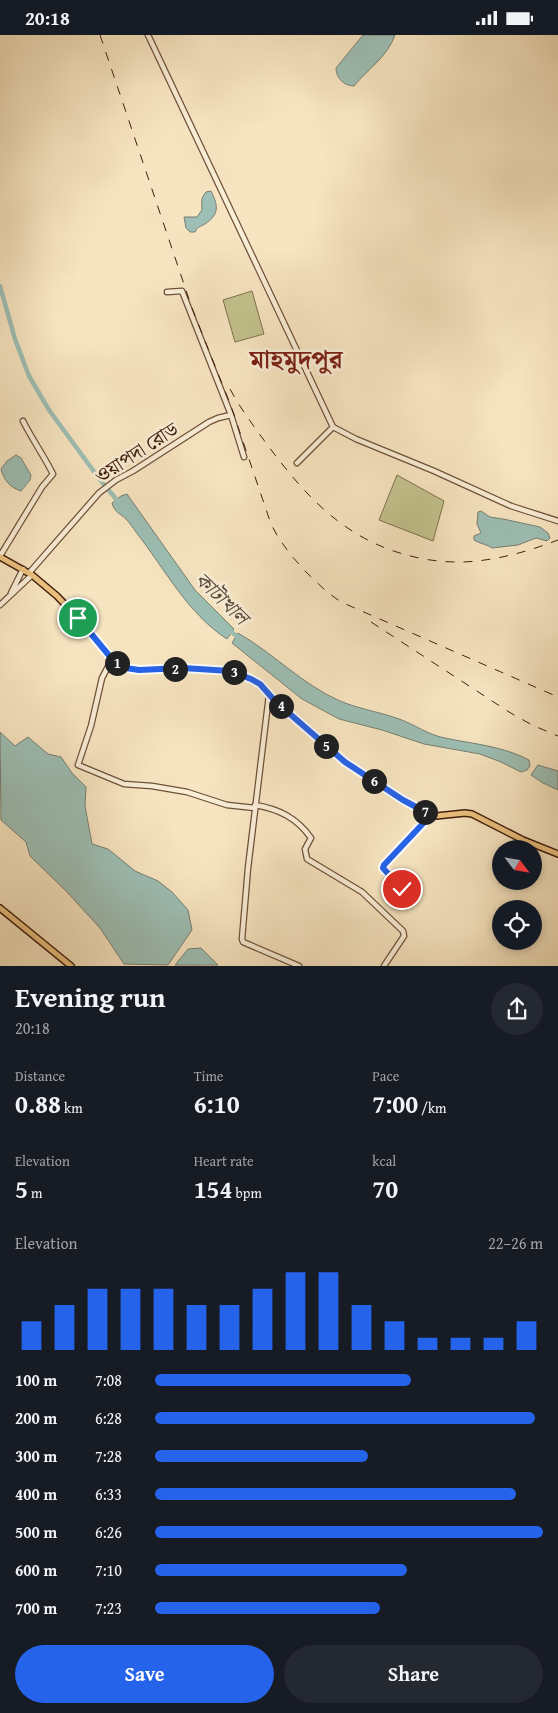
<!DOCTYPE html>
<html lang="en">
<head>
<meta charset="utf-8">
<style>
  body { margin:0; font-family:"Gentium Book Plus","Noto Serif Bengali",serif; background:#242831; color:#f1f3f6; height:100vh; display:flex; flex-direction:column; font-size:19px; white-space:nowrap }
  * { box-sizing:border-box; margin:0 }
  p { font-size:16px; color:#9ea1a6 }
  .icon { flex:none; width:28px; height:28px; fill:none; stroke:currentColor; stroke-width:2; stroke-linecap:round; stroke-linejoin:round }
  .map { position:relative; height:931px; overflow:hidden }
  .side { display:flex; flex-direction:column; background:#171b24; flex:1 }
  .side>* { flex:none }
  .needle { width:32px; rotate:121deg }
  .fabs { position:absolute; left:492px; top:805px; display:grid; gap:10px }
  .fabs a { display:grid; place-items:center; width:50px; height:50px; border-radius:50%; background:#171b24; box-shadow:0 2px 8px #0003; font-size:25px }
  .pin { position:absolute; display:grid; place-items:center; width:42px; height:42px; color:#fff; margin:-21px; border:2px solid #fff; border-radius:50%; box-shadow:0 1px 5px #0007 }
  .km { position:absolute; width:25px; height:25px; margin:-12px; border-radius:50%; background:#222; color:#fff; font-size:14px; line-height:25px; text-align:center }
  .round { display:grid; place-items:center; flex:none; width:52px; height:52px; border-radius:26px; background:#242831 }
  .summary { display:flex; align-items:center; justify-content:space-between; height:85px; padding:0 15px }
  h1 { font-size:28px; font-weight:700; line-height:38px }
  .stats { display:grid; grid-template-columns:repeat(3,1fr); gap:8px; height:85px; padding:5px 15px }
  .stats div { display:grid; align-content:center }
  .stats b { font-size:25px; font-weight:700 }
  .stats small { font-size:14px; font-weight:400 }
  .stats p { font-size:14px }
  .chart { height:140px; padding:10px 15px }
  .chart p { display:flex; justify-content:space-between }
  .chart svg { width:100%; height:90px; margin-top:5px; stroke:#2563eb; stroke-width:6 }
  .action { display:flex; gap:10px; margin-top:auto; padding:10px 15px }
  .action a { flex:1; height:58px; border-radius:30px; background:#2563eb; color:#fff; font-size:20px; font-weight:700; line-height:58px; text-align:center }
  .action a+a { background:#242831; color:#f1f3f6 }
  ul { padding:0 15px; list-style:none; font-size:16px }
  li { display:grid; grid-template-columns:80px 60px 1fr; align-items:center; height:38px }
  li i { height:12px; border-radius:6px; background:#2563eb }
  .status { display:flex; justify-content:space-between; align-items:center; height:35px; padding:0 25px; background:#171b24; direction:ltr }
  .status svg { height:14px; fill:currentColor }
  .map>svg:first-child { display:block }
</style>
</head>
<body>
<div class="status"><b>20:18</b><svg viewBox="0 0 49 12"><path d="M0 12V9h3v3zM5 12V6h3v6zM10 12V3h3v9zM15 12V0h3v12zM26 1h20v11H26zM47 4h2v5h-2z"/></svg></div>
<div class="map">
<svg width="558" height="931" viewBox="0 0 558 931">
  <rect width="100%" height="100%" fill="#f7e5c1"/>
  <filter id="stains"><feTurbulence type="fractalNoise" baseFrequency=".004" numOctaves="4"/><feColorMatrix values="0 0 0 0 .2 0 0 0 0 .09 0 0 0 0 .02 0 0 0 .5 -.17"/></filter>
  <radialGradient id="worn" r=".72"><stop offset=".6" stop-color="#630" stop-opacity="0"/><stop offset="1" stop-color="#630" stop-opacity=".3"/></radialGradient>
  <path fill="#c3c38e" stroke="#82704e" d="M252 256 264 299 235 307 223 265Z
    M397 440 444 466 433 506 379 485Z"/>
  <path fill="#9dbfb5" stroke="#787f72" d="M363 0H395C388 21 368 34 354 51 344 51 336 43 336 33Z
    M211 156C218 170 220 179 205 189 200 192 198 191 195 197H190L186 193 184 182H197L202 175C202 167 200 164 206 157Z
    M16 420 21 423 31 440 30 445 21 456C9 452 4 445 1 434L7 426Z
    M127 459 195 555 234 594 227 604C187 578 165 534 136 497 133 493 130 488 126 484 120 478 115 478 112 468L121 461Z
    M481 476 490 482 503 484 540 492 548 498 550 503 547 506 536 503 518 510 492 513C487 509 480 509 474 505V501L481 498 477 489 478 477Z
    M238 598C273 618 303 650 340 666 359 674 380 677 399 684 414 689 428 700 445 703 473 709 503 711 529 725L530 731 527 735 521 737 501 727 480 719 424 709 382 695 339 684 302 664 232 608Z
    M0 697 15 711 28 702 48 719 61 722 72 738 86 752 85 771 92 809 108 814 135 836 158 846 172 857 188 875 192 895 168 930 124 929 100 893 67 857 30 821 26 807 1 785Z
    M538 730 558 736V755L543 748 531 740Z
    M201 913 218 930H175L188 914Z"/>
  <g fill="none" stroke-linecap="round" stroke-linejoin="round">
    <path stroke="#9dbfb5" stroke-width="4.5" d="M0 251 15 304 29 341 49 375 98 442 120 469
      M227 594 241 604"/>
    <g stroke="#6e503a" stroke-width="7">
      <path id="minor" d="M148 0 333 392 297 428
        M167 257 182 256 231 380 244 422
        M333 392 356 404 434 436 511 471 558 486
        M0 521 42 452 53 439C44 421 32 404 23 386
        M29 538 99 458 116 445 133 436 209 387 218 383 231 380
        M11 558 23 534
        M0 570 32 540
        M112 624 102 643 91 691 78 730 124 749 152 751 187 757 227 770 255 773
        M269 660 248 833 242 904 243 907 299 931
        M255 770C279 774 297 783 311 803L305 814 307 824 362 857 403 896 404 901 384 931
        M402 854 383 833V830L431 780"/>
    </g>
    <g stroke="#401e0d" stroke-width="8">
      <path id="major" d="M0 522 32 540 57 561 78 583 112 624 120 630 126 633 139 635 183 633 230 636 251 644 260 649 275 666 345 727 403 765 431 780 436 781 465 778 472 779 523 805 558 819
        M0 873 71 931"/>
    </g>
    <use href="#minor" stroke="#faeed7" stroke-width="4.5"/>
    <use href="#major" stroke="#ecc280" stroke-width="5"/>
    <path stroke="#401e0d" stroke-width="1" stroke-dasharray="9 9" stroke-linecap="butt" d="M100 0 192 273 231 371 271 489 278 502 290 519 306 537 327 557 341 567 558 662
      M230 354C240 373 253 390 266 408 309 466 350 510 424 524 441 527 459 528 477 526 505 523 532 515 558 505
      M371 587 509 677 532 690 558 701"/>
  </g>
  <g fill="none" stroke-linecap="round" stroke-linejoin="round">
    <g stroke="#fff" stroke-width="10">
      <path id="route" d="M78 583 112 624 120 630 126 633 139 635 183 633 230 636 251 644 260 649 275 666 345 727 403 765 431 780 384 830 383 833 402 854"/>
    </g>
    <use href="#route" stroke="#2563eb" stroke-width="6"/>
  </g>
  <g text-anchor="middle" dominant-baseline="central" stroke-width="5" stroke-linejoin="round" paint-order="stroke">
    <g font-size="20" fill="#401e0d" stroke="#faeed7">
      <text transform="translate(136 417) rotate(-33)">ওয়াপদা রোড</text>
    </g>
    <g font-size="21" font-style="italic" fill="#5c4e3f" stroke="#faeed7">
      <text transform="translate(222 563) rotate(44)">কাটাখাল</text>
    </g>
    <g font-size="25" font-weight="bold" fill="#7a1f14" stroke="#faeed7">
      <text x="296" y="324">মাহমুদপুর</text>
    </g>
  </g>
  <rect width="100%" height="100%" filter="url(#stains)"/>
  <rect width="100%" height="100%" fill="url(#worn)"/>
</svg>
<div class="fabs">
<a><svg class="needle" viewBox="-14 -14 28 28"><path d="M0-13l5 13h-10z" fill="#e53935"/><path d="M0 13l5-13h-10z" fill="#9ea1a6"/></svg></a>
<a><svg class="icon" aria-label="locate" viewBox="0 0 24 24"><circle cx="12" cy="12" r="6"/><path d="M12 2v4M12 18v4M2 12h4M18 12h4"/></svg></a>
</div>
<div class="pin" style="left:78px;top:583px;background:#1e9e55"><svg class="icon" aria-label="arrive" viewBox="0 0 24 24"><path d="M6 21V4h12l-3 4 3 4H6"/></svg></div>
<div class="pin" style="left:402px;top:854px;background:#d93025"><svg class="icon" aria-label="check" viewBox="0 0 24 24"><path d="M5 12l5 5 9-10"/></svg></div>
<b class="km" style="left:117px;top:628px">1</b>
<b class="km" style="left:175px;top:634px">2</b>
<b class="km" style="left:234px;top:637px">3</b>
<b class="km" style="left:281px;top:671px">4</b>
<b class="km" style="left:326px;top:711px">5</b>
<b class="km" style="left:374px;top:746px">6</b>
<b class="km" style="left:425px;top:777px">7</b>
</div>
<section class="side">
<div class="summary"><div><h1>Evening run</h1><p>20:18</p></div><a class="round"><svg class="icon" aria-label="share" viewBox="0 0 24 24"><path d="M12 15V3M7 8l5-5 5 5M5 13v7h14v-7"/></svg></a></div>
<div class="stats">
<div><p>Distance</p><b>0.88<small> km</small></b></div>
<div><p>Time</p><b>6:10</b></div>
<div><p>Pace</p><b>7:00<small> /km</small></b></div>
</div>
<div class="stats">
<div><p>Elevation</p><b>5<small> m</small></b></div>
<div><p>Heart rate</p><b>154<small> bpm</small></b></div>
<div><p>kcal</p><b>70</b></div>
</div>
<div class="chart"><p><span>Elevation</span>22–26 m</p>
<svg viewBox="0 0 160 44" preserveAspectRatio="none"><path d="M5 44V30M15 44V22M25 44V14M35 44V14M45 44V14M55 44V22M65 44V22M75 44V14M85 44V6M95 44V6M105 44V22M115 44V30M125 44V38M135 44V38M145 44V38M155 44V30"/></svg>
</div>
<ul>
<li><b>100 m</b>7:08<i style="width:66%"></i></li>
<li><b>200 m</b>6:28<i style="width:98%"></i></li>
<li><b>300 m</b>7:28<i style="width:55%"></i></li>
<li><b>400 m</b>6:33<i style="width:93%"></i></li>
<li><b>500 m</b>6:26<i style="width:100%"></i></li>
<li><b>600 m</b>7:10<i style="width:65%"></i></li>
<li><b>700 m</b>7:23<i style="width:58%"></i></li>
</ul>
<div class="action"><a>Save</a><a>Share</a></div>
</section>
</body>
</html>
